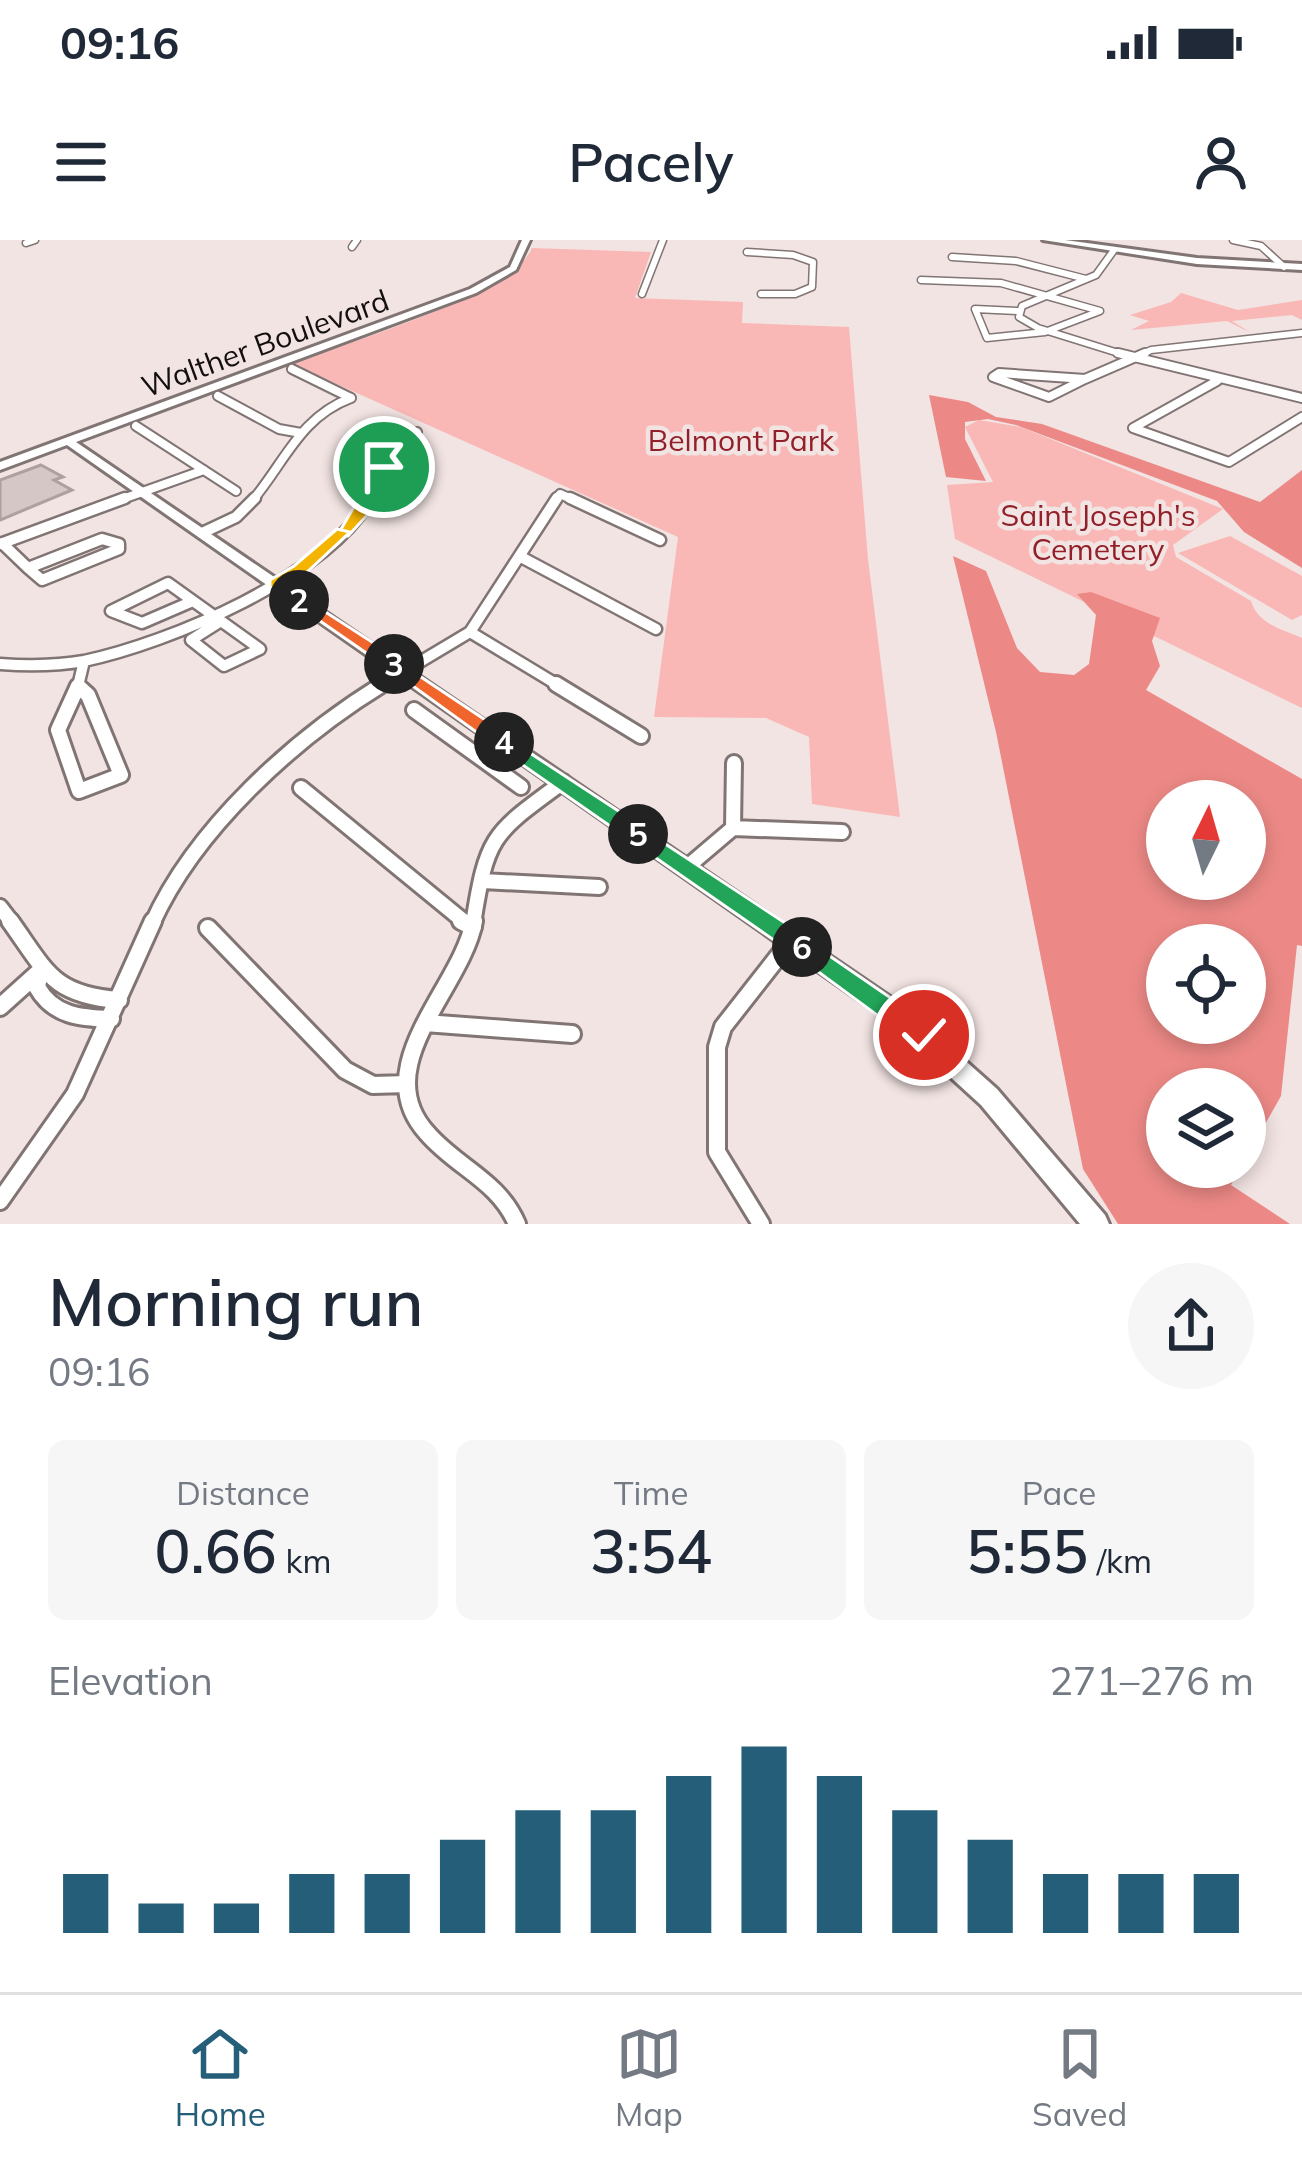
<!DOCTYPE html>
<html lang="en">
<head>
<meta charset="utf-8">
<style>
  body { margin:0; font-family:Mulish,sans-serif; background:#f6f6f7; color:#1f2937; height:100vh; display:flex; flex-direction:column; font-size:45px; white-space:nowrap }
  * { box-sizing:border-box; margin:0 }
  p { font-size:39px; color:#747a83 }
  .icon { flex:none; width:66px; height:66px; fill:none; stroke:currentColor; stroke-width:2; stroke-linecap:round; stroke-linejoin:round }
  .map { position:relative; height:984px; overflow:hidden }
  .drawer { display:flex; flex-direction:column; background:#fff; flex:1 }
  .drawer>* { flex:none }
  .needle { width:78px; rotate:5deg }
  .tools { position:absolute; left:1146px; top:540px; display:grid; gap:24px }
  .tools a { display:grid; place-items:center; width:120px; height:120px; border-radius:50%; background:#fff; box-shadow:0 6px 18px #0003; font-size:60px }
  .pin { position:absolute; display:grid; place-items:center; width:102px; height:102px; color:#fff; margin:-51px; border:6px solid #fff; border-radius:50%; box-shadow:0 3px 12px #0007 }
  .km { position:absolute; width:60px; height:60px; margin:-30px; border-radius:50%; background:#222; color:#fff; font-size:33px; line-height:60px; text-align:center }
  .round { display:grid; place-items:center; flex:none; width:126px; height:126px; border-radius:63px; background:#f6f6f7 }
  .headline { display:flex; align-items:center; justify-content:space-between; height:204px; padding:0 48px }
  h1 { font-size:66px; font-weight:600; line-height:90px }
  .figures { display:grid; grid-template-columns:repeat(3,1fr); gap:18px; height:204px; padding:12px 48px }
  .figures div { display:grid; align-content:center; border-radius:18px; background:#f6f6f7; text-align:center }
  .figures b { font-size:60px; font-weight:600 }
  .figures small { font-size:33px; font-weight:400 }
  .figures p { font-size:33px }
  .chart { height:336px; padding:24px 48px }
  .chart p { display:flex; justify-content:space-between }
  .chart svg { width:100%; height:216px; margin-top:12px; stroke:#255e78; stroke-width:6 }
  .status { display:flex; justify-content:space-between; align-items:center; height:84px; padding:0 60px; background:#fff; direction:ltr }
  .status svg { height:33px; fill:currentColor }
  header { display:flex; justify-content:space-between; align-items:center; height:156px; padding:0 48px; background:#fff; font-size:54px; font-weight:600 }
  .tab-bar { display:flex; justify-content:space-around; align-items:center; height:168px; border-top:3px solid #e0e1e3; background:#fff; font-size:33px; color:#747a83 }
  .tab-bar a { display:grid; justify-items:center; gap:6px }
  .tab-bar .selected { color:#255e78 }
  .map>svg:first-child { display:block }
</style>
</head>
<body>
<div class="status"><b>09:16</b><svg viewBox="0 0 49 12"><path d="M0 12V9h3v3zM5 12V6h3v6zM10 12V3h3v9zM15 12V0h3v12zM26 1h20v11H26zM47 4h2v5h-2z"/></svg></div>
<header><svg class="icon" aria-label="menu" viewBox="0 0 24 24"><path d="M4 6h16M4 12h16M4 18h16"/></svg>Pacely<svg class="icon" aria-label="person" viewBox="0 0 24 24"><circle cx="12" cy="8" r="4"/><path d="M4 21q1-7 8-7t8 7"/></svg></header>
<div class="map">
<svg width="1302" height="984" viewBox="0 0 1302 984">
  <rect width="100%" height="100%" fill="#f2e4e3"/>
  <path fill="#f9b8b5" d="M532 8 651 12 635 58 743 62 742 83 849 87 868 319 900 577 812 564 809 497 766 478 654 477 678 297 292 124C342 104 514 54 532 8Z
    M1181 53 1238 70 1302 60V80L1292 75 1232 81 1251 93 1227 81 1131 90 1149 81 1130 75 1171 62Z
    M979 180 1021 187 1223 269 1173 305 1176 317 1251 361C1258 384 1281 389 1302 398V468L955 299 947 245 993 242 965 187Z
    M1230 296 1302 336V375L1292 380 1178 313Z"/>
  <path fill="#ec8986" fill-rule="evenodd" d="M929 155 968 162 996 177 1042 184 1260 262 1302 230V328L1244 292 1217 261 1016 185 988 179 965 182V199L986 241 946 237Z
    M953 316 986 331 1017 408 1040 432 1074 435 1089 424 1096 375 1077 354 1091 352 1160 378 1152 401 1160 426 1146 450 1302 539V706L1297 705 1281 856 1245 920V849H1167V927H1241L1231 945 1290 984H1118L1083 929 996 492ZM1245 561V639H1167V561ZM1245 705V783H1167V705Z"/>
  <path fill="#d5c7c6" stroke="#ada09f" stroke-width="3" d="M41 225 63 237 54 240 72 250 0 280V240Z"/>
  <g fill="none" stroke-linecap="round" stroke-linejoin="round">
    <g stroke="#817574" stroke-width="9">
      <path id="street-far4" d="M1233 0 1261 6 1284 27
        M26 3 35 0
        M352 7 357 0
        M1114 10 1096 35 1022 66 1019 77 1038 88 1128 116
        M747 12 793 15 813 22 812 47 795 54H761
        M952 17 1016 21 1086 39
        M921 40 1001 43 1100 71 1045 92 987 98 975 69 1017 71
        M642 54 663 0
        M1138 116 1151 110 1302 93"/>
    </g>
    <g stroke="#817574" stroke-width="12">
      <path id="street-far3" d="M1118 113 1302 158
        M292 129 351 158
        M999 133 1085 139 1049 157 993 137Z
        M1085 139 1145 113
        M1217 141 1133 188 1229 222 1302 177
        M218 156 279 189 301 193
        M136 186 236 251
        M117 261 204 230
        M252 261C285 222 300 177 351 158
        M369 261 390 217 417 192
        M555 261 560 254 576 261"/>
    </g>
    <g stroke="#817574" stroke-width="15">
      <path id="street-far2" d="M570 258 660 300
        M202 293 236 277 255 258
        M102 299 119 304V309L42 340 28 328Z
        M2 303 28 328
        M0 304 125 258
        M521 317 656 389
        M193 361 142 383 111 371 168 343 221 381
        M221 381 260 409 224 426 191 400Z
        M470 392 561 447
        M0 424C28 426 56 426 84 421 169 403 327 337 371 258
        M78 446 84 421
        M378 447 470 392 557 258"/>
    </g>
    <g stroke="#817574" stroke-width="20">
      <path id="street-far1" d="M556 444 641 496
        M78 446 88 455 121 535 79 551 58 490Z
        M414 470 521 547
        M301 548 467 684
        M733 588 842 592
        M686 628 733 588 734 523
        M483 641 599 647
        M0 667 13 684
        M152 684C195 588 295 498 383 444
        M473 684C487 595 492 594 563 542"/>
    </g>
    <g stroke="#817574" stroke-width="22">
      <path id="street" d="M10 681C46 731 52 755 119 760
        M461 681 473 687
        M474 681C462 748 366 826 427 893 457 928 498 940 517 984
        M208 688 345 830 373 845 407 844
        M40 731 37 747C53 776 81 778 111 779
        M0 767 39 732
        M425 783 572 794
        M0 961 75 854 153 681
        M761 984 717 912V807L723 787 792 699"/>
    </g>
    <g stroke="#817574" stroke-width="6">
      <path id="secondary" d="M522 0H530L516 30 476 53 76 202 905 767 997 849 1105 975 1109 984H1080L981 865 889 781 67 205 0 230V222L470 49 510 27Z"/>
    </g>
    <g stroke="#817574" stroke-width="6">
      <path id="primary" d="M1043 0H1065L1197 18 1302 24V30L1197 24Z"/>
    </g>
    <use href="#street-far4" stroke="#fff" stroke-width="6"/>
    <use href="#street-far3" stroke="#fff" stroke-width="8"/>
    <use href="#street-far2" stroke="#fff" stroke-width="10"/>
    <use href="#street-far1" stroke="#fff" stroke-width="14"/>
    <use href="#street" stroke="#fff" stroke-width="16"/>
    <use href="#secondary" fill="#fff" fill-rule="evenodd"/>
    <use href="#primary" fill="#fff" fill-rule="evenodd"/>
  </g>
  <path fill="#f5b400" stroke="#fff" stroke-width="3" d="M379 224 391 227 370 272 348 296H337Z"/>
  <path fill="#f5b400" stroke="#fff" stroke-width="3" d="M337 289 350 292 306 333 287 344 305 356V363H294L270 347V340L294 326Z"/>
  <path fill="#f0652b" stroke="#fff" stroke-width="3" d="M299 355 400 420V428H388L294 363 291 360Z"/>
  <path fill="#f0652b" stroke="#fff" stroke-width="3" d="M394 419 511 497V507H497L388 428V420Z"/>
  <path fill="#22a559" stroke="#fff" stroke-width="3" d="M504 496 646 589V600H630L497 507V497Z"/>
  <path fill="#22a559" stroke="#fff" stroke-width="3" d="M638 586 811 700V714H794L630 600V589Z"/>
  <path fill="#22a559" stroke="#fff" stroke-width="3" d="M802 697 933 787 937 795 933 803H915L794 714 790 707Z"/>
  <g text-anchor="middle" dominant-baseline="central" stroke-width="9" stroke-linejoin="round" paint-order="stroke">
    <g font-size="30" fill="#130f0f" stroke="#f2e4e3">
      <text transform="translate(265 103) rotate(-20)">Walther Boulevard</text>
    </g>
    <g font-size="30" fill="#931f29" stroke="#f2e4e3">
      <text x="741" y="200">Belmont Park</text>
      <text x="1098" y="275">Saint Joseph's<tspan x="1098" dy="34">Cemetery</tspan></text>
    </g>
  </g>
</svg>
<div class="tools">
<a><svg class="needle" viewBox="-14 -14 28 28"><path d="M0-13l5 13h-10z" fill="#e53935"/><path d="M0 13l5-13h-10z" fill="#747a83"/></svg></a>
<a><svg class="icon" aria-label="locate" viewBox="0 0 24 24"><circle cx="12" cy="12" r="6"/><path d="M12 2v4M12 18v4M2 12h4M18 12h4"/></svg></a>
<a><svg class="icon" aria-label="layers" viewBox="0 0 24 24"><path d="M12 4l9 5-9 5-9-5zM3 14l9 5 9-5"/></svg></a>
</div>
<div class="pin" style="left:384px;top:227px;background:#1e9e55"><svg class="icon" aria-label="arrive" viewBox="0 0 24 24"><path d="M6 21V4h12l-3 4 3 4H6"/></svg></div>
<div class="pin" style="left:924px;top:795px;background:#d93025"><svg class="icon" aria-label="check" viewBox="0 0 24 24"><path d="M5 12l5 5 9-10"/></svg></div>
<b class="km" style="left:299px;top:360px">2</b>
<b class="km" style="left:394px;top:424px">3</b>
<b class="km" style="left:504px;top:502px">4</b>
<b class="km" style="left:638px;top:594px">5</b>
<b class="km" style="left:802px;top:707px">6</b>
</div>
<section class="drawer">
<div class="headline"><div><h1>Morning run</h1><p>09:16</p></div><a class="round"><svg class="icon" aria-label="share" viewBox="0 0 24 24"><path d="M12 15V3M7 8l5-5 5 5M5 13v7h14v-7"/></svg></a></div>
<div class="figures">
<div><p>Distance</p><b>0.66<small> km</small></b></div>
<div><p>Time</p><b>3:54</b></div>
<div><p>Pace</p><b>5:55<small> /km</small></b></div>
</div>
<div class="chart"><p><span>Elevation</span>271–276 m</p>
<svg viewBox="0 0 160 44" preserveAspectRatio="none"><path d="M5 44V32M15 44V38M25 44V38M35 44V32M45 44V32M55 44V25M65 44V19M75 44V19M85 44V12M95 44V6M105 44V12M115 44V19M125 44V25M135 44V32M145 44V32M155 44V32"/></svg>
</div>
</section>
<nav class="tab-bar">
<a class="selected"><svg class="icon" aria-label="home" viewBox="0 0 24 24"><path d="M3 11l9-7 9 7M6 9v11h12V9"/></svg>Home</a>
<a><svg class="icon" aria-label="map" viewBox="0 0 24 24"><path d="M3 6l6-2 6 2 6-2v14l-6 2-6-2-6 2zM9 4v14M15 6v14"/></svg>Map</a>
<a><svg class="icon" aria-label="saved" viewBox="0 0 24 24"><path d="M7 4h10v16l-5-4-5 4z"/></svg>Saved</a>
</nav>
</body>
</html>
